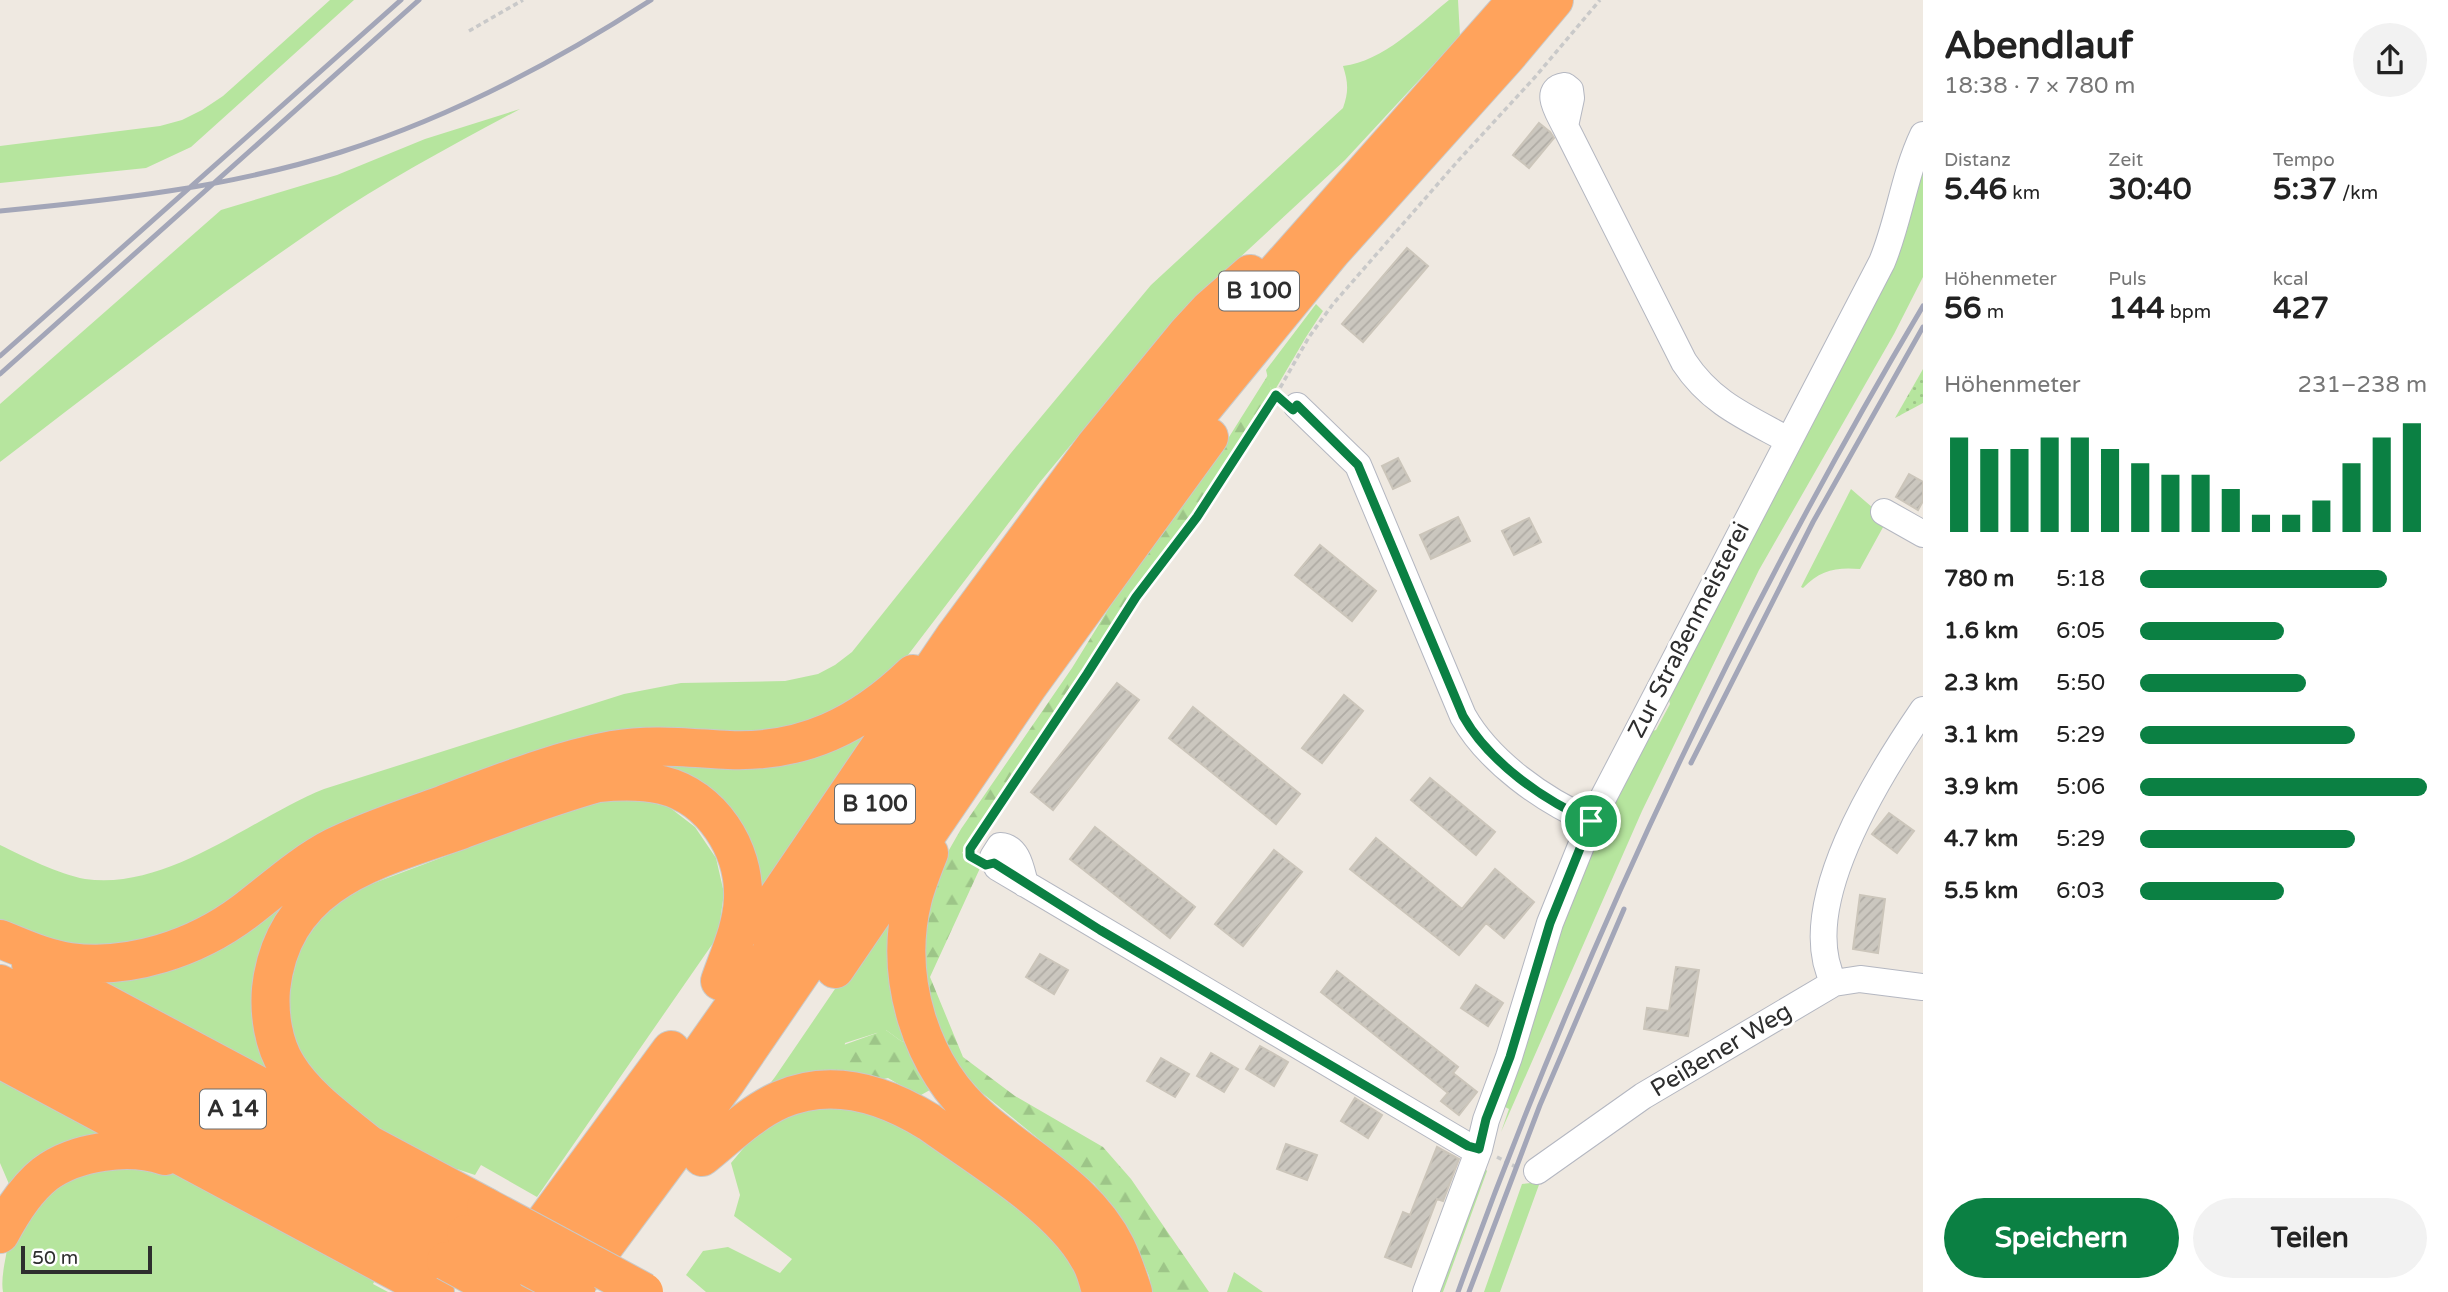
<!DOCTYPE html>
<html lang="de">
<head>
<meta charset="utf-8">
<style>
  body { margin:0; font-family:"Varela Round",sans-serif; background:#f2f2f2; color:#222; height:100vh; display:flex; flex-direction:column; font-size:26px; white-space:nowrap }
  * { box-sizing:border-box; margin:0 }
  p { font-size:23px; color:#767676 }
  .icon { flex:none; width:38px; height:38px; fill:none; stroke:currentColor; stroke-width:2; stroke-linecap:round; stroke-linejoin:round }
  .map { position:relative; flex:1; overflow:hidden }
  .panel { display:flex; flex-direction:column; background:#fff; width:525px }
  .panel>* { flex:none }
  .scale { position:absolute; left:21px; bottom:18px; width:131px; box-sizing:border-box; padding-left:7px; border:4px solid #2e2e2e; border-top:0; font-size:19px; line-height:24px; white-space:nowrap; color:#2e2e2e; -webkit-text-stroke:5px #fff; paint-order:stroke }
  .pin { position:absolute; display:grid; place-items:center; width:60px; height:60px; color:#fff; margin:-30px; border:4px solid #fff; border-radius:50%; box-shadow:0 2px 7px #0007 }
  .round { display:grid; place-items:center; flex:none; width:74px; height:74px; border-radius:37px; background:#f2f2f2 }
  .headline { display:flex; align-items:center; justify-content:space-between; height:119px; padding:0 21px }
  h1 { font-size:38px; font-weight:800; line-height:52px }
  .stats { display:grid; grid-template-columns:repeat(3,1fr); gap:10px; height:119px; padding:7px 21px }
  .stats div { display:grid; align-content:center }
  .stats b { font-size:30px; font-weight:800 }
  .stats small { font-size:19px; font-weight:400 }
  .stats p { font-size:19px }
  .chart { height:196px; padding:14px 21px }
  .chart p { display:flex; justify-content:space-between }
  .chart svg { width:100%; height:126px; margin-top:7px; stroke:#0b8043; stroke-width:6 }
  .cta { display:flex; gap:14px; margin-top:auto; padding:14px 21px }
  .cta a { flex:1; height:80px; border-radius:42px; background:#0b8043; color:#fff; font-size:28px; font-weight:800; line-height:80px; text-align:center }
  .cta a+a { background:#f2f2f2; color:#222 }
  ul { padding:0 21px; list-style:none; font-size:23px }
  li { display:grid; grid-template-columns:112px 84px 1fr; align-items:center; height:52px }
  li i { height:18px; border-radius:9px; background:#0b8043 }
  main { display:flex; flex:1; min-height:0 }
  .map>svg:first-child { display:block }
</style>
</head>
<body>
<main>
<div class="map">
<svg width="1923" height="1292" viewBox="0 0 1923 1292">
  <defs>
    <pattern id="forest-firs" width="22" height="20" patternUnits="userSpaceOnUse" patternTransform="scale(1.75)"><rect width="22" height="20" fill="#b6e59e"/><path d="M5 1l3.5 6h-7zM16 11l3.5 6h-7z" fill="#9dc588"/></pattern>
    <pattern id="garden-dots" width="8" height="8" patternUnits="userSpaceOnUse" patternTransform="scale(1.75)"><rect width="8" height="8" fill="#b6e59e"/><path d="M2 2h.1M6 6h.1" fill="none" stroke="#9dc588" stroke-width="1.8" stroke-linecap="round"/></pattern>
    <pattern id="building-hatch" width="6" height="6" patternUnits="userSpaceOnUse" patternTransform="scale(1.75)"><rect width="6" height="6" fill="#cbc7bf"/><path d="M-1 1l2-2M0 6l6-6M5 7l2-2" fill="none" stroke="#afaba4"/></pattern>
  </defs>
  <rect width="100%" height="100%" fill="#efe9e1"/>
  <path fill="#b6e59e" d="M330 0H354L191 147 146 168 0 183V146L160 126 182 120 202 110 223 96Z
    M1449 0H1458L1460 36 1345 160 1235 262 1094 417 1040 482 895 672 833 718 730 740 257 890 138 953 0 932V845C25 857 58 874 85 879 168 891 250 819 324 789L624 694 681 683 785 681 818 674 835 665 852 652 1011 453 1151 285 1343 108C1349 91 1348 82 1343 66 1384 61 1418 25 1449 0Z
    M520 109C453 145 385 181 322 224 212 299 106 381 0 462V404L221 210 337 175 425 139Z
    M1923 160V277L1894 334 1759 570 1642 811 1501 1132 1509 1109 1501 1105 1570 893 1645 733 1656 730 1670 704 1667 691Z
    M1316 304 1323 311 1306 337 1272 395 1266 370Z
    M1851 489 1887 520 1860 569C1836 567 1820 570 1803 588L1801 587Z
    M887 711 749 923 720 814 578 783 281 927 292 1085 94 986 172 967 306 879 551 779Z
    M629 797 669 807 695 827 716 858 724 893 718 936 537 1197 481 1165 475 1175 457 1169 454 1174 328 1103 280 1030 301 942 319 919 341 900 366 886 585 804Z
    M899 895 911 1043 901 1041 886 1030 845 1043 841 1073 755 1103 775 1077Z
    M0 1071 121 1136 5 1199 9 1184 0 1163Z
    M821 1105 862 1108 893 1119 1040 1223 1063 1246 1087 1292H706L686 1275 703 1251 728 1247 780 1273 792 1259 734 1216 740 1195 731 1163 757 1132 785 1115Z
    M165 1167 376 1278 373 1284 388 1292H3C0 1275 8 1253 9 1234L72 1169Z
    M1484 1167 1487 1171 1443 1292H1431Z
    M1540 1182 1500 1292H1484L1522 1184Z
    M1234 1272 1263 1292H1227Z"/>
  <path fill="url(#forest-firs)" d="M1268 375 1272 395 1200 507 1132 597 1088 669 962 853 981 866 930 977 963 1057 1015 1096 1103 1147 1131 1179 1209 1292H1152L1149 1276 1134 1241 1115 1209 1094 1184 981 1092 959 1067 941 1037 931 1006 922 938 941 864 961 829 1072 668 1122 587 1207 472Z
    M878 1030H886L901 1041 911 1043 937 1086 921 1095H917L888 1078 865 1083 841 1073 836 1069 835 1057 838 1047 877 1033Z"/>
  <path fill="url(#garden-dots)" d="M1923 369V403L1895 418Z"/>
  <path fill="url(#building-hatch)" stroke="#cbc5ba" stroke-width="2" d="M1539 123 1550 132 1554 138 1529 168 1513 155Z
    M1407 248 1428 266 1363 342 1342 324Z
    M1398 458 1410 481 1393 489 1382 466Z
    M1909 474 1923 482V501L1918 510 1896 497Z
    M1458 517 1470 541 1431 559 1420 535Z
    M1529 518 1541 542 1514 555 1502 531Z
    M1320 545 1376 591 1352 621 1295 575Z
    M1117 683 1139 700 1053 810 1031 792Z
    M1344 695 1363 711 1322 763 1302 748Z
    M1193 707 1300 794 1276 824 1169 738Z
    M1430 778 1495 832 1476 855 1411 800Z
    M1889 813 1914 831 1897 853 1872 834Z
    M1095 827 1195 907 1170 938 1070 859Z
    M1376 838 1462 909 1495 869 1534 902 1504 938 1486 923 1459 955 1350 869Z
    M1274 850 1302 872 1243 946 1215 924Z
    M1860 895 1885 899 1878 953 1853 949Z
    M1040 954 1068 970 1054 994 1026 977Z
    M1676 967 1699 970 1688 1036 1644 1029 1647 1008 1669 1011Z
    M1337 971 1458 1067 1453 1073 1477 1092 1459 1115 1441 1101 1448 1093 1321 992Z
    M1476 985 1503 1003 1488 1026 1461 1008Z
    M1260 1046 1288 1062 1274 1086 1246 1069Z
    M1211 1053 1238 1069 1224 1092 1197 1076Z
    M1161 1058 1189 1074 1175 1097 1147 1081Z
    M1355 1098 1382 1115 1368 1138 1341 1121Z
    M1286 1144 1317 1155 1307 1180 1277 1169Z
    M1437 1147 1459 1159 1443 1201 1437 1199 1411 1267 1385 1257 1403 1212 1410 1215Z"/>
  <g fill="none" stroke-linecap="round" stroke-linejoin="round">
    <g stroke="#b4b7c1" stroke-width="28">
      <path id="minor" d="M1565 126 1571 98 1570 90 1565 86C1542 89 1559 113 1565 126L1684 362C1711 403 1746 417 1788 440
        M1297 406 1358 465 1463 716C1489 762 1543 800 1591 821
        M1884 512 1923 534
        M1025 884C1021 869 1018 847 1000 846L993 857 997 867 1468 1146 1479 1149
        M1834 983C1794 907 1880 773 1923 710
        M1537 1171 1643 1096 1834 983 1860 979 1923 987
        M1426 1292 1479 1149 1486 1120 1509 1057 1550 923 1591 821 1882 262C1899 221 1904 175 1923 135"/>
    </g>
    <g stroke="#c9c9c9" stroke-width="40">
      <path id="highway" d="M929 853C923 868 917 883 913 898 893 977 920 1067 982 1120 1028 1160 1088 1190 1116 1247 1123 1261 1128 1277 1133 1292
        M758 926 955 636 1095 446 1186 335 1210 309 1250 274
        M0 939C23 948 46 959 70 962 130 970 196 948 244 912 273 890 301 864 334 847 368 830 406 818 442 805 498 784 554 761 613 750 652 743 689 748 729 750 803 753 860 725 913 674
        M31 964 486 1207
        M835 969 1028 686 1209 437
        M0 984 466 1234
        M0 1022 446 1261
        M0 1059 435 1292
        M367 1143C339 1120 306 1097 287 1066 273 1044 269 1013 271 989 283 881 375 860 461 830 507 813 551 796 598 783 619 781 640 780 662 785 712 797 745 849 743 899 742 927 729 955 720 981
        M702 1157C727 1137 751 1113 780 1100 832 1077 884 1094 929 1122 977 1157 1059 1205 1088 1257 1095 1267 1098 1280 1101 1292
        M0 1234C11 1213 26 1189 45 1174 76 1151 129 1144 165 1156
        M516 1261 671 1050
        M573 1288 726 1082 815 952 904 813 1017 651 1139 486 1331 252 1507 56 1554 0
        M530 1292 582 1222 1058 545 1177 392 1255 296 1517 0"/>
    </g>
    <path stroke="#c9c9c9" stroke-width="3.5" stroke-dasharray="5 3.5" stroke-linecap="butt" d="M469 31 523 0
      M1276 395 1309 337 1333 304 1457 162 1536 76 1600 0
      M970 855V849L1087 674 1136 597 1197 517 1276 395 1280 398
      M1497 1157 1518 1168"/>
    <use href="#minor" stroke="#fff" stroke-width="26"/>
    <use href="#highway" stroke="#ffa35c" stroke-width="38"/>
    <path stroke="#a3a6b8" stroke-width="5" d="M0 211C114 200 231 187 341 152 451 117 554 63 651 0
      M0 356 401 0
      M0 374 419 0
      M1691 763 1813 522 1923 327
      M1458 1292C1582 950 1737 619 1923 306
      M1469 1292 1540 1105 1624 909"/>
    <g stroke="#c9c9c9" stroke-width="40" stroke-linecap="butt">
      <path id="highway-bridge" d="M486 1207 644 1292
        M466 1234 576 1292
        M446 1261 503 1292"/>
    </g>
    <use href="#highway-bridge" stroke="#ffa35c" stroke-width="38"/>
  </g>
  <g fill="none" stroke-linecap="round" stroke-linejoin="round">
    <g stroke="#fff" stroke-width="14">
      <path id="route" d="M1276 395 1293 410 1297 405 1358 465 1463 716C1489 762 1543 800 1591 821L1550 923 1510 1057 1486 1119 1479 1149 1468 1146 1100 930 994 863 986 865 970 856V849L1087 674 1136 597 1197 517Z"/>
    </g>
    <use href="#route" stroke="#0b8043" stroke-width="9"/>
  </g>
  <g text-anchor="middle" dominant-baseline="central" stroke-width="6" stroke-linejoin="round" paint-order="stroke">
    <g fill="#fff" stroke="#6d6d6d" stroke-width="2">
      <rect x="1219" y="271.5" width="80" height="39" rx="5"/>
      <rect x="835" y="784.5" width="80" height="39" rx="5"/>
      <rect x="200" y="1089.5" width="66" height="39" rx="5"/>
    </g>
    <g font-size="23" font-weight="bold" fill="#2e2e2e">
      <text x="1259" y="291">B 100</text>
      <text x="875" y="804">B 100</text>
      <text x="233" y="1109">A 14</text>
    </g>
    <g font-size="24" fill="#2e2e2e" stroke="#fff">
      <text transform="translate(1689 630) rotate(-63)">Zur Straßenmeisterei</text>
      <text transform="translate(1721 1050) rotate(-31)">Peißener Weg</text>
    </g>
  </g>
</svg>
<div class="scale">50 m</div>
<div class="pin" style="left:1591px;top:821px;background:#1e9e55"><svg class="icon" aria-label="arrive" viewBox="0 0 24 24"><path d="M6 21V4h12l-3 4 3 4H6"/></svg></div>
</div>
<section class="panel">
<div class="headline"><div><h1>Abendlauf</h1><p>18:38 · 7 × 780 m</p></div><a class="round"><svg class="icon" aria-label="share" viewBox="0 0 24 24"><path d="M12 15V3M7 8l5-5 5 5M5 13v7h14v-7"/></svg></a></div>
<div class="stats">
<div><p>Distanz</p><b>5.46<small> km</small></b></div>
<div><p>Zeit</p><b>30:40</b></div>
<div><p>Tempo</p><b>5:37<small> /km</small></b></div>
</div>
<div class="stats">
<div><p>Höhenmeter</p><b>56<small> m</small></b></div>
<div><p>Puls</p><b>144<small> bpm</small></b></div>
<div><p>kcal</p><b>427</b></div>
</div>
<div class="chart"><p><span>Höhenmeter</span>231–238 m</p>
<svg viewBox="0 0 160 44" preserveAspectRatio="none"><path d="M5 44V11M15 44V15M25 44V15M35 44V11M45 44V11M55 44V15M65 44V20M75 44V24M85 44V24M95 44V29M105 44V38M115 44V38M125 44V33M135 44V20M145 44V11M155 44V6"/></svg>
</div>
<ul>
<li><b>780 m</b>5:18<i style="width:86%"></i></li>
<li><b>1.6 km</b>6:05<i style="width:50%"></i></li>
<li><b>2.3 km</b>5:50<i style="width:58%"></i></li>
<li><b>3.1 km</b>5:29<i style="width:75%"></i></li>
<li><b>3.9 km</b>5:06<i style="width:100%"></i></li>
<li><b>4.7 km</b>5:29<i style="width:75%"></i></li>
<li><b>5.5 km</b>6:03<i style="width:50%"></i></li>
</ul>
<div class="cta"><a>Speichern</a><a>Teilen</a></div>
</section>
</main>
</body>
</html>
